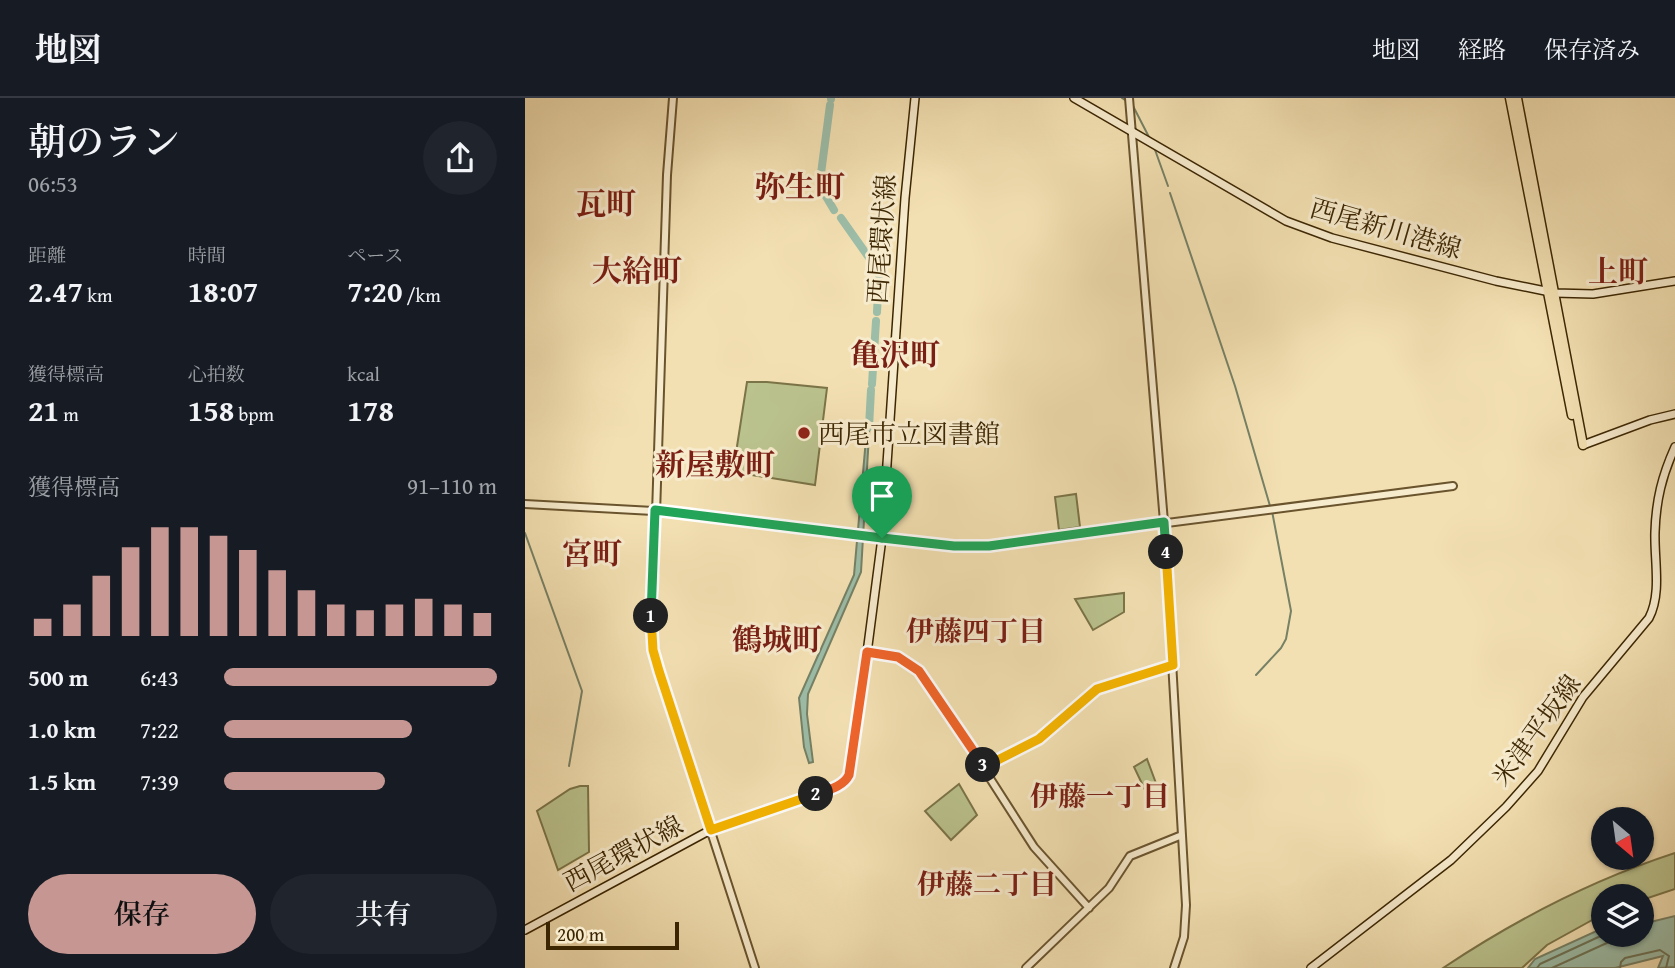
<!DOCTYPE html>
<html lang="ja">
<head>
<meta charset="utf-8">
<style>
  body { margin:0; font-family:"Gentium Book Plus","Noto Serif JP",serif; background:#20242c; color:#f1f3f6; height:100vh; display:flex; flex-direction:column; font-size:26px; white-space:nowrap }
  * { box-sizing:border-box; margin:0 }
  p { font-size:23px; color:#9ea1a6 }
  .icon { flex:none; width:38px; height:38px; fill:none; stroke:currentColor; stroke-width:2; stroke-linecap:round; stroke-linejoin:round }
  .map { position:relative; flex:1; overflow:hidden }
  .details { display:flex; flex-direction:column; background:#171b24; width:525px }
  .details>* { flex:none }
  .needle { width:46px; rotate:151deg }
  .buttons { position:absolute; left:1066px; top:709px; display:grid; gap:14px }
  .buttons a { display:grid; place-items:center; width:63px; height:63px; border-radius:50%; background:#171b24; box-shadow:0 2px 5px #0004; font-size:35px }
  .scale { position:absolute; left:21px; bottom:18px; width:133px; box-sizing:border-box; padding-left:7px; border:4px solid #3c2602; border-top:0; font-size:19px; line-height:24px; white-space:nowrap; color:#3c2602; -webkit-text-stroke:5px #f7ebcd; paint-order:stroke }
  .pin { position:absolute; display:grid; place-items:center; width:60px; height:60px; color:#fff; margin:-72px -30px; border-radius:50% 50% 50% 0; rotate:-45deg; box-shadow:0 0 7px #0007 }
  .pin .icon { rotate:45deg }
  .km { position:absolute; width:35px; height:35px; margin:-18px; border-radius:50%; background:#222; color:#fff; font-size:19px; line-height:35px; text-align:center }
  .round { display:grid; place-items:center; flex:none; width:74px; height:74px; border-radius:37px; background:#20242c }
  .overview { display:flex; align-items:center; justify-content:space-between; height:119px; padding:0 28px }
  h1 { font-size:38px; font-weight:600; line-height:52px }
  .figures { display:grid; grid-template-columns:repeat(3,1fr); gap:10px; height:119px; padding:7px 28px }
  .figures div { display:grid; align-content:center }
  .figures b { font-size:30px; font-weight:600 }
  .figures small { font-size:19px; font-weight:400 }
  .figures p { font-size:19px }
  .chart { height:196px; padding:14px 28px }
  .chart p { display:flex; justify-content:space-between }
  .chart svg { width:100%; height:126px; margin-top:7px; stroke:#c59692; stroke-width:6 }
  .cta { display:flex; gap:14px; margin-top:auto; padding:14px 28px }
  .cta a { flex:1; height:80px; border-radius:42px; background:#c59692; color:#111; font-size:28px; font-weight:600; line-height:80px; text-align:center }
  .cta a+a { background:#20242c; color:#f1f3f6 }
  ul { padding:0 28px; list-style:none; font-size:23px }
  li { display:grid; grid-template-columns:112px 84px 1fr; align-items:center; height:52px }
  li i { height:18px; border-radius:9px; background:#c59692 }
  header { display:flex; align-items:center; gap:42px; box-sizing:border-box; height:98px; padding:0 35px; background:#171b24; border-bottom:2px solid #363941 }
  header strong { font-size:33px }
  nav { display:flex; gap:38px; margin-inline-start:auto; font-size:24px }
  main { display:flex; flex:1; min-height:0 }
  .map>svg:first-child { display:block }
</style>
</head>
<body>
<header>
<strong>地図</strong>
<nav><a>地図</a><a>経路</a><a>保存済み</a></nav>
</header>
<main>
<section class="details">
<div class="overview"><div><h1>朝のラン</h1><p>06:53</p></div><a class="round"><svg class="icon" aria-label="share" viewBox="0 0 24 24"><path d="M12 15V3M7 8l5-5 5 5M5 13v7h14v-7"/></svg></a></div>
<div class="figures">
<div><p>距離</p><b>2.47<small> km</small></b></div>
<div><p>時間</p><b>18:07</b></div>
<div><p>ペース</p><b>7:20<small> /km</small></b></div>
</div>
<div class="figures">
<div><p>獲得標高</p><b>21<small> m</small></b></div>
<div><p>心拍数</p><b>158<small> bpm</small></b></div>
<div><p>kcal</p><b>178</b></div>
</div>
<div class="chart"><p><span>獲得標高</span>91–110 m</p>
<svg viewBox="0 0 160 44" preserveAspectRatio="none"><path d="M5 44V38M15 44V33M25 44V23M35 44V13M45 44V6M55 44V6M65 44V9M75 44V14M85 44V21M95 44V28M105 44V33M115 44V35M125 44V33M135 44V31M145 44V33M155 44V36"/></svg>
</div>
<ul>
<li><b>500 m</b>6:43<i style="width:100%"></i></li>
<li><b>1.0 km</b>7:22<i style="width:69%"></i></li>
<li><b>1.5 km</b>7:39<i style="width:59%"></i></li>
</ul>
<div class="cta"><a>保存</a><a>共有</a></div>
</section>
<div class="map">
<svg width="1150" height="870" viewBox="0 0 1150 870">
  <rect width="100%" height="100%" fill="#f3e0b2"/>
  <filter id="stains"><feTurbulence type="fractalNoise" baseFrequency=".00286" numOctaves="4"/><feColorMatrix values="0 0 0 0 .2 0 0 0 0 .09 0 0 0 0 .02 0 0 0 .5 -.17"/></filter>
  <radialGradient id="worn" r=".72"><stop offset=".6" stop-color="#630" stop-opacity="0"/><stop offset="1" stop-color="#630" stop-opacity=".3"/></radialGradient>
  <path fill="#bac28d" stroke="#7b7448" stroke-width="2" d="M222 284H242L302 290 290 387 208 374Z
    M551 396 555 429 534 432 530 399Z
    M599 495V514L568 532 550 501Z
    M622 661 632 688 621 694 609 669Z
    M434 686 452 717 426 742 400 713Z
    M55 688H63L64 754 33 772 12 713 45 691Z
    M1150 755V791L1117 802 1116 798H1078V816L1022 847 997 870H918C990 822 1067 782 1150 755Z"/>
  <path fill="#9cbda8" stroke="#768166" stroke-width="2" d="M343 318 345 319 336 474 283 596 282 616 288 664 284 665 279 649 274 600 329 477Z
    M1150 818V869L1133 870 1138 858 1090 870H1003L1010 861 1078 830V836H1116L1117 826Z"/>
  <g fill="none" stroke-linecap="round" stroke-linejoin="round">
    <path stroke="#6c7255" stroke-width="2" d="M1012 870 1015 866 1080 836
      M1027 870 1084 844 1092 836
      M1095 870 1096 864 1100 860 1135 852 1144 858 1141 870"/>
    <path stroke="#768166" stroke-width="2" d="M597 0 600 2
      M607 6 625 41
      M629 49 643 88
      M645 95 710 288 745 408
      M0 435 57 593 44 668
      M731 577 756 550 761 541 766 513 747 413"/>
    <path stroke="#9cbda8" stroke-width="8" d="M306 1V0
      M295 83 305 7
      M296 90 309 112
      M316 120 352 171 354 177 352 214
      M347 286 351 223
      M344 329 346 292"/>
    <g stroke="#6a542e" stroke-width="10">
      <path id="tertiary" d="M148 0 142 77 127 539 134 573 230 870
        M604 0 639 424 661 807 659 839 649 870
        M0 406 165 415 388 444 429 448H464L928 388
        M342 554 373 559 394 574 416 604 509 749 564 810
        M459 669 515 641 572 591 648 567
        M501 870 584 790 605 758 657 737"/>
    </g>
    <g stroke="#3c2602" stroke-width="10">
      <path id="secondary" d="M549 0 761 123 807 140 971 183 1030 195 1068 196 1150 183
        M1058 347 1125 322 1150 316
        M0 832 191 729 282 700 314 688 322 682 333 624 357 440 380 100 390 0
        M786 870 926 762 981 709 1013 673 1058 599 1124 520C1137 495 1129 462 1130 434 1131 402 1137 378 1150 349"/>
    </g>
    <g stroke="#3c2602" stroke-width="11">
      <path id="primary" d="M985 0 1047 317
        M992 0 1058 347"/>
    </g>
    <use href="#tertiary" stroke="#f7ebcd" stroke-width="6"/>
    <use href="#secondary" stroke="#f7ebcd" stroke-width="7"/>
    <use href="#primary" stroke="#f3e0b2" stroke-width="8"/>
  </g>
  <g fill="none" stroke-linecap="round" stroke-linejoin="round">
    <g stroke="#fff" stroke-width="14">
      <path id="split-1" d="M126 518 130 412 357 440"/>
    </g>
    <g stroke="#fff" stroke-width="14">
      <path id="split-2" d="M126 518 128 552 134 573 186 732 291 696"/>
    </g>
    <g stroke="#fff" stroke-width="14">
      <path id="split-3" d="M291 696C303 692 318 689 324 677L342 554 373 559 394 573 458 667"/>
    </g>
    <g stroke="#fff" stroke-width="14">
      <path id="split-4" d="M458 667 459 669 514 641 572 591 648 567 641 454"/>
    </g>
    <g stroke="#fff" stroke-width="14">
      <path id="split-5" d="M357 440 429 448H464L639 424 641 454"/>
    </g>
    <use href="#split-1" stroke="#22a559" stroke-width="9"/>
    <use href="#split-2" stroke="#f5b400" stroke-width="9"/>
    <use href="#split-3" stroke="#f0652b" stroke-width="9"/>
    <use href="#split-4" stroke="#f5b400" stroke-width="9"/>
    <use href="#split-5" stroke="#22a559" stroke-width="9"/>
  </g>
  <circle fill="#8f2418" stroke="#f7ebcd" stroke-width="2.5" cx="279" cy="335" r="7"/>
  <g text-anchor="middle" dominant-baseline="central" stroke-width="6" stroke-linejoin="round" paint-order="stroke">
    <g font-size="26" fill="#3c2602" stroke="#f7ebcd">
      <text transform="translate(861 130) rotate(16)">西尾新川港線</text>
      <text transform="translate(356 141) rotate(-86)">西尾環状線</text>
      <text transform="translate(1011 632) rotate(-54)">米津平坂線</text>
      <text transform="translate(98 755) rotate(-28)">西尾環状線</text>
    </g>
    <g font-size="26" fill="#3c2602" stroke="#f7ebcd" text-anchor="start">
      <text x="293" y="335">西尾市立図書館</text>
    </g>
    <g font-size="28" font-weight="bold" fill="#7a1f14" stroke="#f7ebcd">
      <text x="451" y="532">伊藤四丁目</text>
      <text x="575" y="697">伊藤一丁目</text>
      <text x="462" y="785">伊藤二丁目</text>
    </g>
    <g font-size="30" font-weight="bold" fill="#7a1f14" stroke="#f7ebcd">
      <text x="275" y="88">弥生町</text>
      <text x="81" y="105">瓦町</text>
      <text x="112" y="172">大給町</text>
      <text x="1093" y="173">上町</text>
      <text x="370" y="256">亀沢町</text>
      <text x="190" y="366">新屋敷町</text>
      <text x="67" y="455">宮町</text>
      <text x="252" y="541">鶴城町</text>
    </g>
  </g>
  <rect width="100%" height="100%" filter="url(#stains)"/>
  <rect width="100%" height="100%" fill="url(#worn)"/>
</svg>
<div class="buttons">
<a><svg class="needle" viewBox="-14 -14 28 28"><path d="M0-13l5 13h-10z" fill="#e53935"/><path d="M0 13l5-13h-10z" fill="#9ea1a6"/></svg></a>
<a><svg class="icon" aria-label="layers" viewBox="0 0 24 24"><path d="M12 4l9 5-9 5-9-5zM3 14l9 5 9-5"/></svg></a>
</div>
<div class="scale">200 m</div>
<div class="pin" style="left:357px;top:440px;background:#1e9e55"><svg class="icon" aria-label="arrive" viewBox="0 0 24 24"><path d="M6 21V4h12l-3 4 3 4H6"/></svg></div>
<b class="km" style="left:126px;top:518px">1</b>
<b class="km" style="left:291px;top:696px">2</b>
<b class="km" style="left:458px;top:667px">3</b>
<b class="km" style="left:641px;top:454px">4</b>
</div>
</main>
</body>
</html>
